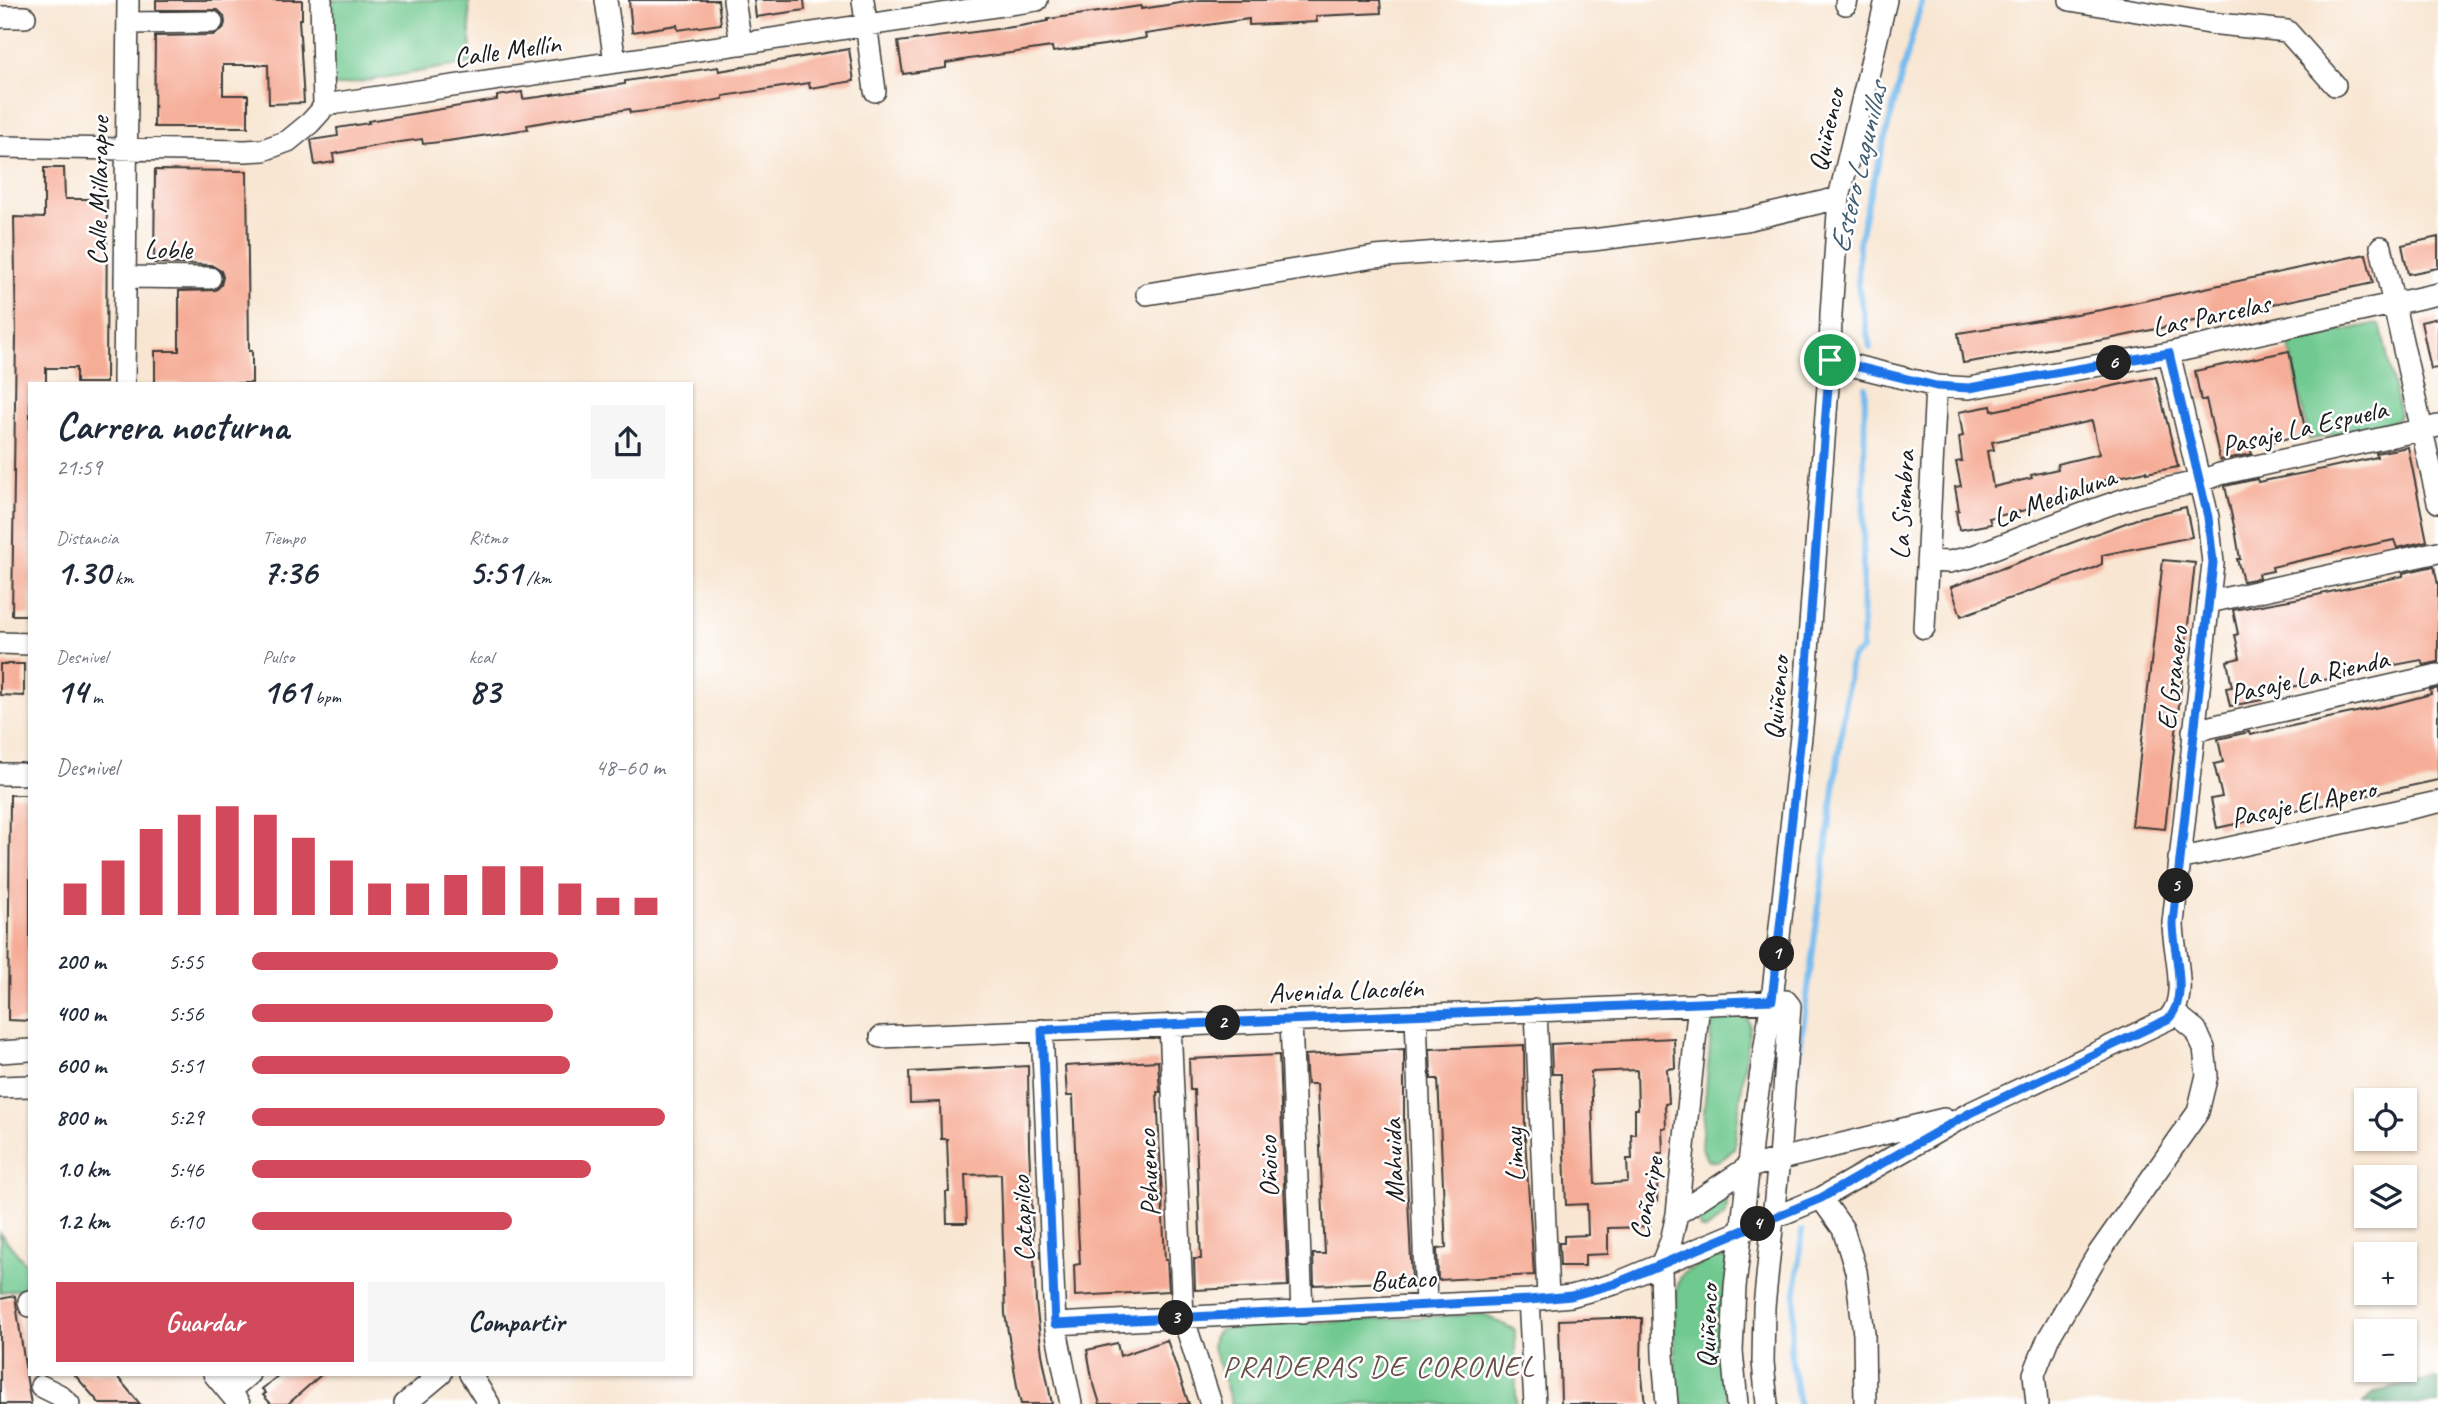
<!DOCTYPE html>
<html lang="es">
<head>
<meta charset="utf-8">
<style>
  body { margin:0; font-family:Caveat,sans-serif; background:#f6f6f7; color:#1f2937; height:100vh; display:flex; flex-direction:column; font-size:26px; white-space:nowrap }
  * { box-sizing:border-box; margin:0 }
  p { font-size:23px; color:#747a83 }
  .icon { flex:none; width:38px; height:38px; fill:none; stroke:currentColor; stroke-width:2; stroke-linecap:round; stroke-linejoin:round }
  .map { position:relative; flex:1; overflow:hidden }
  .drawer { position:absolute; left:28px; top:382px; width:665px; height:994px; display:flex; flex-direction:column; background:#fff; border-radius:0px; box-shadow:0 2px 5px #0004 }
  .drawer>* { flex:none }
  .buttons { position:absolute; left:2354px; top:1088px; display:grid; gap:14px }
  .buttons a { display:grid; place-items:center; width:63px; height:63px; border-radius:0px; background:#fff; box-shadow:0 2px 5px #0004; font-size:35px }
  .pin { position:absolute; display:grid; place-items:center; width:60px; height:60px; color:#fff; margin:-30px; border:4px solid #fff; border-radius:50%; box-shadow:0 2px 7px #0007 }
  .km { position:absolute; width:35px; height:35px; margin:-18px; border-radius:50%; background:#222; color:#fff; font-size:19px; line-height:35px; text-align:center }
  .round { display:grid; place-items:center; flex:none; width:74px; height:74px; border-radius:0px; background:#f6f6f7 }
  .overview { display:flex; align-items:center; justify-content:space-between; height:119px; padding:0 28px }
  h1 { font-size:38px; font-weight:700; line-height:52px }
  .metrics { display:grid; grid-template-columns:repeat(3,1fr); gap:10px; height:119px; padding:7px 28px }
  .metrics div { display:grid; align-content:center }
  .metrics b { font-size:35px; font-weight:700 }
  .metrics small { font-size:19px; font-weight:400 }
  .metrics p { font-size:19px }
  .chart { height:196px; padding:14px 28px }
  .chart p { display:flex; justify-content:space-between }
  .chart svg { width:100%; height:126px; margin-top:7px; stroke:#d1495b; stroke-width:6 }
  .button { display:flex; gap:14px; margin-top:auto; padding:14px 28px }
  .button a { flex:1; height:80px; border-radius:0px; background:#d1495b; color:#fff; font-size:28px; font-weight:700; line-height:80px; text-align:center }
  .button a+a { background:#f6f6f7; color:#1f2937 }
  ul { padding:0 28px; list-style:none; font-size:23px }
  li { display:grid; grid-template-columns:112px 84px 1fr; align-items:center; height:52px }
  li i { height:18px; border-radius:9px; background:#d1495b }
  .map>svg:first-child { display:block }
</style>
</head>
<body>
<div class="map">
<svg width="2438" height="1404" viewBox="0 0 2438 1404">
  <rect width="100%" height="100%" fill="#fff"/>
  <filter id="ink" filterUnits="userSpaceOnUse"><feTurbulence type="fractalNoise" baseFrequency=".0143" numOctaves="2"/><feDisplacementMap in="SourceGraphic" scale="14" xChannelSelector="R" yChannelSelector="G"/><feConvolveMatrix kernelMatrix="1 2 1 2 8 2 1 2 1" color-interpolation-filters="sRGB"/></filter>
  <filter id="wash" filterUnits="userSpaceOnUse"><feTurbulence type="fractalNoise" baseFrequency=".00686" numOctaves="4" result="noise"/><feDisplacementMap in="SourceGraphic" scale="28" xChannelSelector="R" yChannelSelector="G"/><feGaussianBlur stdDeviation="1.57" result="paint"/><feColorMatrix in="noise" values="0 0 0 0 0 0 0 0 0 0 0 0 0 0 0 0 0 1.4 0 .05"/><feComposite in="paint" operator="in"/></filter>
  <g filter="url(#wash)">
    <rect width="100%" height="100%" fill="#f8e6d2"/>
    <path fill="#6fc98f" stroke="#467256" stroke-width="2" d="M328 0H469L471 63 329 87Z
      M2373 324 2379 325 2381 328 2400 414 2396 420 2309 440 2289 343Z
      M1736 1013 1746 1017 1750 1024 1734 1149C1725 1157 1720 1164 1707 1160L1701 1146 1712 1024 1723 1014Z
      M1728 1188 1726 1214 1706 1230 1700 1228 1699 1215Z
      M0 1233 30 1269V1288L0 1292Z
      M1712 1258H1724L1728 1264 1721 1331 1728 1404H1679C1676 1381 1668 1291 1683 1274 1690 1268 1704 1263 1712 1258Z
      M1482 1314 1515 1330 1516 1404H1232L1212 1346C1213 1331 1219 1329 1233 1327Z"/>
    <path fill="#5bad7a" stroke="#3c644b" stroke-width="2" d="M2438 1378V1404H2364L2375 1392Z"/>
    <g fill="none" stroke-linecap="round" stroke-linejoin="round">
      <path stroke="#76bbed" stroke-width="6" d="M1870 348 1858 285 1859 242 1867 205 1922 0
        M1797 1073 1851 658 1862 650 1865 387
        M1799 1404 1790 1350 1802 1231"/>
    </g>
    <g id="blocks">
      <path fill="#f6ad97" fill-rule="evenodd" d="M156 0H302V19H299L304 103 269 104 268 65H223V95H248V127H154L155 36 213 35 223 29 225 23 224 16 218 10H156Z
        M629 0H718L721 24 678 30 677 25 632 32Z
        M754 0H804L805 10 756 17Z
        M1199 0H1380L1381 13 1316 16 1317 22 1273 24 1249 25V19L1145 34 1146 38 1104 45 1053 52 1052 47 969 59 946 63V68L903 74 898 42 1020 26 1048 21V19L1141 6V9Z
        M849 49 854 81 810 88 809 83 723 96V99L679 107 630 113 629 109 568 118 527 125 528 129 448 141 423 144 422 139 386 144 333 154 334 162 315 165 311 140 338 136 337 128 369 123 368 121 497 100V96L522 92 523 99 539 97 625 84V81L718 67 719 71Z
        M44 168H64L65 199H107L106 383H76V368H46V383H30V615H12L16 335 14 217 44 218Z
        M155 170 247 171 249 351H252V383H155V351H179V291L216 290 221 285 223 277 221 271 211 265 154 263Z
        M2438 237V268L2408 274 2402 245Z
        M2366 254 2373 283 2109 339 1963 363 1958 333 2101 310Z
        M2438 318V368L2431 369 2421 322Z
        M2289 351 2306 434 2250 447 2252 454 2220 460 2206 399 2201 401 2195 371Z
        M2156 377 2178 467 2146 473V471L2105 480V483L2056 495 2057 500 2034 505 2035 508 1989 518 1991 524 1959 530 1956 511 1959 510 1955 487 1961 486 1956 462 1962 461 1959 437 1963 436 1959 412 1991 406 1992 411ZM2092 421 2099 454 2057 464 2058 469 2031 475 2032 478 1993 487 1987 451 1994 450 1992 442Z
        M2408 447 2427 541 2397 548 2394 540 2356 548 2272 567 2273 571 2258 574 2259 578 2243 581 2237 559H2240L2236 535 2225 486 2257 479 2258 482 2309 472 2377 457 2376 453Z
        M2186 507 2192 537 2102 555V564L2094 568 1961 616 1951 587 2142 517Z
        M2163 560 2195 563 2165 829 2132 826Z
        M2434 566 2438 585V662L2424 665 2421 660 2379 668 2260 694 2262 700 2230 706 2226 688 2232 687 2227 661 2240 658 2235 635 2238 634 2233 610 2312 596 2403 576V573Z
        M0 664H24V696L0 695Z
        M2438 688V780L2217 828 2211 799 2222 797 2214 764 2223 762 2218 739 2249 732 2250 735 2393 704 2431 694 2430 690Z
        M10 795H30V1021L8 1020Z
        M1674 1038 1675 1068 1667 1069 1669 1103 1665 1104 1666 1128H1662L1663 1153H1658L1657 1201H1649L1650 1227 1608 1228V1254L1585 1255V1266H1560L1559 1243H1564V1236L1588 1235 1587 1204 1566 1205 1561 1074H1552L1551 1044ZM1637 1070 1638 1109H1635V1134H1631L1632 1159H1627L1628 1182 1595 1184 1591 1072Z
        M1524 1045 1525 1138 1534 1275 1438 1280 1437 1249 1446 1248 1438 1079H1431L1430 1049Z
        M1404 1049V1119L1412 1281 1314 1285 1313 1254H1325L1317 1084H1307L1305 1055Z
        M1279 1055 1288 1286 1195 1290 1194 1259H1201L1194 1090H1190L1189 1059Z
        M1158 1061 1160 1092H1157L1165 1260H1167L1169 1291 1075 1296 1074 1265 1080 1264 1078 1228 1073 1096H1067L1065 1066Z
        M1028 1066 1029 1146 1036 1302 1042 1354 1052 1404H1021L1018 1392 1005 1314 1001 1174 965 1175 967 1223H947L946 1192H949L947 1139H941L940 1102 910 1103 909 1072Z
        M15 1296 28 1387 31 1404H0V1299Z
        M1612 1318H1642L1641 1367 1645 1404H1561L1559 1320Z
        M1167 1340 1189 1404H1100L1092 1378 1087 1350 1117 1343 1120 1356Z
        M74 1374H115L140 1404H100Z
        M280 1374H322L288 1404H271L263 1395 266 1393 262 1389Z"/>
    </g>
  </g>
  <g filter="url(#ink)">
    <use href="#blocks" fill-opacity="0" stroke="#3d3a37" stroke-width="2"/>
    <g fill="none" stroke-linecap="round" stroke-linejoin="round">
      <g stroke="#3d3a37" stroke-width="24">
        <path id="minor" d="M606 0 615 62
          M734 0 741 44
          M863 0 875 91
          M2070 0 2209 23 2287 31 2335 85
          M1846 4 1847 0
          M0 17H25
          M128 23 212 22
          M324 105 1037 0
          M0 147 245 151 263 150 288 141 310 123 320 112 324 105 321 0
          M2381 247 2438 502
          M125 277 210 278
          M1147 294 1375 257 1593 240 1746 220 1839 198
          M1830 360 1936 386 1969 388 2169 353 2438 294
          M124 383 128 0
          M1927 561 1949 562 1971 557C2024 537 2077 514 2132 497 2161 488 2192 486 2220 474L2438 426
          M2209 602 2438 552
          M1924 628 1936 386
          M0 643 30 644
          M2193 731 2438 675
          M0 774H22
          M2179 859 2438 802
          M1536 1010 1548 1298
          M1416 1015 1426 1306
          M1291 1020 1302 1313
          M1170 1025 1183 1317 1211 1404
          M1042 1030 1055 1324 1071 1404
          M881 1037 1786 1001 1790 1006 1779 1159 1764 1307 1763 1362 1767 1404
          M0 1052 30 1050
          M0 1087 30 1086
          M1821 1198 1843 1229 1856 1271 1864 1334 1865 1404
          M1677 1214 1748 1167 1944 1119
          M1529 1300 1535 1404
          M29 1301 30 1306
          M1055 1324 1529 1300 1571 1296 1614 1284 1821 1198 1970 1113 2168 1019C2190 998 2173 952 2173 923L2213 563 2208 517 2169 353
          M214 1374 239 1404
          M470 1374 489 1404
          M41 1386 59 1395 69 1404
          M229 1391 249 1374
          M405 1404 441 1374
          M1667 1404 1663 1355 1661 1265 1671 1241 1677 1214 1699 1003
          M1737 1404 1732 1351 1735 1287 1755 1111 1772 1000 1803 718 1830 360 1831 314 1839 198 1886 0
          M2037 1404 2034 1374 2048 1339 2096 1257 2198 1112 2207 1075 2204 1048 2196 1030 2175 1013"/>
      </g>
      <use href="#minor" stroke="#fff" stroke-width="21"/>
    </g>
  </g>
  <g fill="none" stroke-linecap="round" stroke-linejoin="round" filter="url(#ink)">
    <g stroke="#fff" stroke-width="14">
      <path id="route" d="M2169 353 2208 517 2213 563 2173 923C2173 952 2190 998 2168 1019L1970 1113 1821 1198 1614 1284 1571 1296 1529 1300 1055 1324 1042 1030 1772 1000 1803 718 1830 360 1936 386 1969 388Z"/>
    </g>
    <use href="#route" stroke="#1a73e8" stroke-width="9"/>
  </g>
  <g text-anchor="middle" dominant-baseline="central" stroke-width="5" stroke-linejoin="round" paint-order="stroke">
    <g font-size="28" fill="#1c1c1c" stroke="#fff">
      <text transform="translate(507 50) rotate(-8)">Calle Mellín</text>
      <text transform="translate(1826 130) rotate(-77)">Quiñenco</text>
      <text transform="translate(98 191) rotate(-89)">Calle Millarapue</text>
      <text transform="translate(168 249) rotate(1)">Loble</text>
      <text transform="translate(2211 315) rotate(-12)">Las Parcelas</text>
      <text transform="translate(2304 427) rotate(-13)">Pasaje La Espuela</text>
      <text transform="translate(2054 497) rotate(-20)">La Medialuna</text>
      <text transform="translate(1902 505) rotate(-87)">La Siembra</text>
      <text transform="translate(2309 676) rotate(-13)">Pasaje La Rienda</text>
      <text transform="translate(2172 678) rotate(-83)">El Granero</text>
      <text transform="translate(1776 698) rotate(-85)">Quiñenco</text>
      <text transform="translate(2303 803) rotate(-12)">Pasaje El Apero</text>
      <text transform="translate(1346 990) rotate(-2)">Avenida Llacolén</text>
      <text transform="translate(1514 1155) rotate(-92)">Limay</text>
      <text transform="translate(1393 1161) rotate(-92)">Mahuida</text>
      <text transform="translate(1268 1167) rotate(-92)">Oñoico</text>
      <text transform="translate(1148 1173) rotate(-93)">Pehuenco</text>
      <text transform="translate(1646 1198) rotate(-79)">Coñaripe</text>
      <text transform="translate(1022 1219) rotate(-93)">Catapilco</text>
      <text transform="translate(1403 1279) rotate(-3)">Butaco</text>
      <text transform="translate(1707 1326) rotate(-88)">Quiñenco</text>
    </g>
    <g font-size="30" font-style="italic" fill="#405c70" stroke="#fff">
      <text transform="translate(1858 168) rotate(-77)">Estero Lagunillas</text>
    </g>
    <g font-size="30" letter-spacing="2" fill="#684f47" stroke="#fff">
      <text x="1379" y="1366">PRADERAS DE CORONEL</text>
    </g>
  </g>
</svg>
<div class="buttons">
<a><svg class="icon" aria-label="locate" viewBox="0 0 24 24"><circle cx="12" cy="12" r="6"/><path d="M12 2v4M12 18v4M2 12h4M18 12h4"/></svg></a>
<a><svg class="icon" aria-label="layers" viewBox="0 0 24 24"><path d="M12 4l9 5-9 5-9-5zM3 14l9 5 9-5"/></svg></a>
<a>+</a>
<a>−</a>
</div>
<div class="pin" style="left:1830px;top:360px;background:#1e9e55"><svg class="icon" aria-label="arrive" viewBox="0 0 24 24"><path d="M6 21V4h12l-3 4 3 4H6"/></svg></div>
<b class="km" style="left:1777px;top:954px">1</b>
<b class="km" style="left:1223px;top:1023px">2</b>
<b class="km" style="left:1176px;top:1318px">3</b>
<b class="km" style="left:1758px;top:1224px">4</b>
<b class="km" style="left:2176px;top:886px">5</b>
<b class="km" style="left:2114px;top:363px">6</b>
<section class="drawer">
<div class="overview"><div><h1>Carrera nocturna</h1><p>21:59</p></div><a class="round"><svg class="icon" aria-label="share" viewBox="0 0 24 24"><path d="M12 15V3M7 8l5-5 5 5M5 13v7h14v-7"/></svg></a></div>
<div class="metrics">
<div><p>Distancia</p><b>1.30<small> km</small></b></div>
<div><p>Tiempo</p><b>7:36</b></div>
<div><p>Ritmo</p><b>5:51<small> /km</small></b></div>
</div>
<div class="metrics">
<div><p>Desnivel</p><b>14<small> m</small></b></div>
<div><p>Pulso</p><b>161<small> bpm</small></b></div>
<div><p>kcal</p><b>83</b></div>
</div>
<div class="chart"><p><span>Desnivel</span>48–60 m</p>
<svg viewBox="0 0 160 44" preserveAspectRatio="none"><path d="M5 44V33M15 44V25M25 44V14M35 44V9M45 44V6M55 44V9M65 44V17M75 44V25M85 44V33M95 44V33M105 44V30M115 44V27M125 44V27M135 44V33M145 44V38M155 44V38"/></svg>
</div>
<ul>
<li><b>200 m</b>5:55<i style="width:74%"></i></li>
<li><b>400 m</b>5:56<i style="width:73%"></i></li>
<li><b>600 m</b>5:51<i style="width:77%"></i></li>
<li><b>800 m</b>5:29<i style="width:100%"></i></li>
<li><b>1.0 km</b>5:46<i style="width:82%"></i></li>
<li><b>1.2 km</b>6:10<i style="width:63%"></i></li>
</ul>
<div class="button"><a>Guardar</a><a>Compartir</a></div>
</section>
</div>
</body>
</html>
